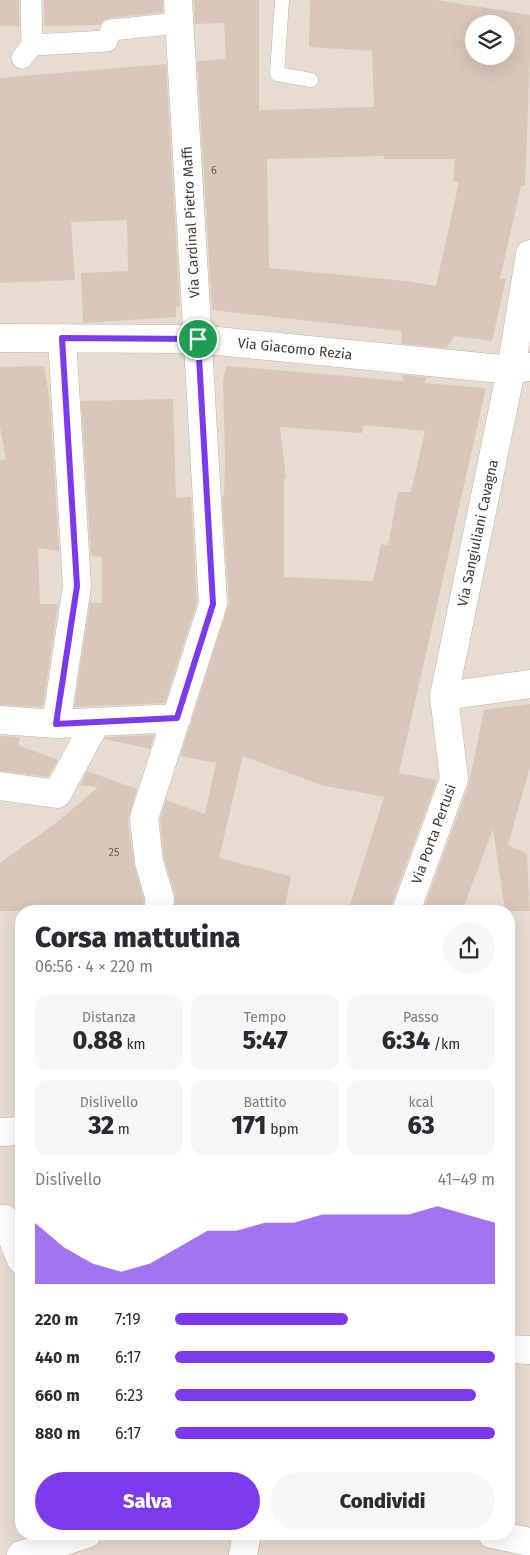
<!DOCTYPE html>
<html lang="it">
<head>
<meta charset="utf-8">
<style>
  body { margin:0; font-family:"Fira Sans",sans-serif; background:#f7f7f7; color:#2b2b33; height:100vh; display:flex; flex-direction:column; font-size:19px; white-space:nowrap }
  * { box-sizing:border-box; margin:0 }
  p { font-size:16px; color:#7c7c81 }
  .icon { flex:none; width:28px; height:28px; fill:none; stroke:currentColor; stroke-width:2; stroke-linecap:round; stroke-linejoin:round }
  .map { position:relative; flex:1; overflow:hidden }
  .drawer { position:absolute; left:15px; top:905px; width:500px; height:635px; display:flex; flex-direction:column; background:#fff; border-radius:20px; box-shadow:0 5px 20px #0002 }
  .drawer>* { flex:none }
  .buttons { position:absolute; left:465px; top:15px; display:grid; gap:10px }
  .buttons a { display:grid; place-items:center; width:50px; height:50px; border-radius:50%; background:#fff; box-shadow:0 5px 20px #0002; font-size:25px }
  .pin { position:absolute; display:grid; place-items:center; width:42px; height:42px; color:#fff; margin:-21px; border:2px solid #fff; border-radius:50%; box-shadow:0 1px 5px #0007 }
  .round { display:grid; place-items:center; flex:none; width:52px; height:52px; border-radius:26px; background:#f7f7f7 }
  .overview { display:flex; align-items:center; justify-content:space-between; height:85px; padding:0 20px }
  h1 { font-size:28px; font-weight:800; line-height:38px }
  .figures { display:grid; grid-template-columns:repeat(3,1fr); gap:8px; height:85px; padding:5px 20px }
  .figures div { display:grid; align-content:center; border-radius:12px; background:#f7f7f7; text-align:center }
  .figures b { font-size:25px; font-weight:800 }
  .figures small { font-size:14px; font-weight:400 }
  .figures p { font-size:14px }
  .chart { height:140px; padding:10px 20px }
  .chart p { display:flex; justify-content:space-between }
  .chart svg { width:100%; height:90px; margin-top:5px; fill:#7c3aed; opacity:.7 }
  .primary-button { display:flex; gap:10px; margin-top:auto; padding:10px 20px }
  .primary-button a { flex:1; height:58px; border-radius:30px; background:#7c3aed; color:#fff; font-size:20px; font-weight:800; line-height:58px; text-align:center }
  .primary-button a+a { background:#f7f7f7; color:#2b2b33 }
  ul { padding:0 20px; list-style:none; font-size:16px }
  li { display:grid; grid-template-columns:80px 60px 1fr; align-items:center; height:38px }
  li i { height:12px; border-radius:6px; background:#7c3aed }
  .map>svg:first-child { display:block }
</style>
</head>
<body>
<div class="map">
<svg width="530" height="1555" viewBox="0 0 530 1555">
  <rect width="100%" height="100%" fill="#f3ebe3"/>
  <path fill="#e7dcd0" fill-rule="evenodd" d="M0 0H530V1555H0ZM474 24H506V56H474ZM21 911H509V1534H21Z"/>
  <path fill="#d8c8ba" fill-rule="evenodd" d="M0 0H19V26H0Z
    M44 0H163V12L110 18 104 20 100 25 44 26Z
    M194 0H259V110L374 107 372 51 309 47 310 0H437L530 15V57L525 186H521L500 279H506L492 341 454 336 447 348 402 344 401 331 212 310 197 61 226 59 224 23 195 24ZM474 24H506V56H474ZM384 156V159H455L453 181 459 182 436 286 406 281 269 268 267 159Z
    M166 64 180 307 176 306V317L83 323 81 273 128 271 127 220 71 222 75 280 0 283V78Z
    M44 366 50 402 59 551 38 548 40 604H58L43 707 0 705V460L6 459 0 427V367Z
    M226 366 403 381V375L427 377 424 383 486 388 399 773 437 780 391 906V911H348L384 797 321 785 243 756 219 858 291 876 284 911H174L175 895 164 859 160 820 166 800 205 814 216 763 180 756 229 603 222 496H224L225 458 223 381ZM364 425 425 431 411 492H398L388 545 381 544 373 581 284 577V479L286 478 280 427 362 433Z
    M173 399 176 498 191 497 197 602 165 703 74 707 90 603H102V557L91 555 81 401Z
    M530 704V767L508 845 527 854 530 911H505L493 829 462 911H423L469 784 484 710Z
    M154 735 150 749 104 739 106 737Z
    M0 736 20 737 18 745 58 760 48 777 0 771Z
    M87 771 137 789 128 820 134 864 144 900 143 911H0V863L56 823 98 787 80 785Z"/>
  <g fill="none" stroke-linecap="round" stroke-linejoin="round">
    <g stroke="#c1b4a8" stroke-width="15">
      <path id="service" d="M282 0 277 74 311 80"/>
    </g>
    <g stroke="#c1b4a8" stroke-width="22">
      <path id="pedestrian" d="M31 0 32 45
        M22 58 32 45 107 41 111 30 179 23"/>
    </g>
    <g stroke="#c1b4a8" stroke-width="29">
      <path id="minor" d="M0 338 197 339 511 370 529 367
        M444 696 530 684
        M0 720 56 724 177 718
        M56 724 77 586 62 338
        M0 786 57 794 96 722
        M158 911 160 899 149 862 144 818 213 604 178 0
        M406 911 454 779 444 696 511 370 530 254
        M0 1132 21 1131
        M0 1219H5L21 1260
        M509 1349 530 1350
        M492 1534 530 1542
        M21 1555 87 1534
        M243 1555 247 1534"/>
    </g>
    <use href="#service" stroke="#fff" stroke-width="14"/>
    <use href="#pedestrian" stroke="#fff" stroke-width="21"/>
    <use href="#minor" stroke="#fff" stroke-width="28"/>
  </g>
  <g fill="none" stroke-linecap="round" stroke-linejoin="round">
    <g stroke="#fff" stroke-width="10">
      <path id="route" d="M62 338 198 339 213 604 177 718 56 724 77 586Z"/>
    </g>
    <use href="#route" stroke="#7c3aed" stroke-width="6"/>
  </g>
  <g text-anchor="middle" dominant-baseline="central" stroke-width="4" stroke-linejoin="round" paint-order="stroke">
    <g font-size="11" fill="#6a5e55">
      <text x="214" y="170">6</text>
      <text x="114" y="852">25</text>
    </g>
    <g font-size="14" fill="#453b33" stroke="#fff">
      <text transform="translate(191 222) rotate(-93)">Via Cardinal Pietro Maffi</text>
      <text transform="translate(295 349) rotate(6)">Via Giacomo Rezia</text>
      <text transform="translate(478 533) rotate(-78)">Via Sangiuliani Cavagna</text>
      <text transform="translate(434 834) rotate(-70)">Via Porta Pertusi</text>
    </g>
  </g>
</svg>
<div class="buttons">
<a><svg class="icon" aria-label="layers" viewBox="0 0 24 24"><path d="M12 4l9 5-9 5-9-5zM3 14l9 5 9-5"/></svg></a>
</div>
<div class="pin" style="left:198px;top:339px;background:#1e9e55"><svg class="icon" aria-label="arrive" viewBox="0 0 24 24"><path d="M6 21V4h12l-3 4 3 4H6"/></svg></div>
<section class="drawer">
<div class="overview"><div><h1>Corsa mattutina</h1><p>06:56 · 4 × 220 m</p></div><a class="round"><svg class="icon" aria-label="share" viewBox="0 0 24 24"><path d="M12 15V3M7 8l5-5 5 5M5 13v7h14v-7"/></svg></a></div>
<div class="figures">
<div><p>Distanza</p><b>0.88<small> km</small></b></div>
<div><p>Tempo</p><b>5:47</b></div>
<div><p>Passo</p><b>6:34<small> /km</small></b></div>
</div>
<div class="figures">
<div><p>Dislivello</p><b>32<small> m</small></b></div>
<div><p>Battito</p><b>171<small> bpm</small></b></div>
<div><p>kcal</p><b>63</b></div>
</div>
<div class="chart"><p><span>Dislivello</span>41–49 m</p>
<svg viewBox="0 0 160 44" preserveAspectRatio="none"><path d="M0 44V14L10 26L20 34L30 38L40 34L50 26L60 18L70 18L80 14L90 14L100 10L110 10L120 10L130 10L140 6L150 10L160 14V44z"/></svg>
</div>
<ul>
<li><b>220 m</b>7:19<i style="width:54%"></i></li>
<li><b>440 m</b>6:17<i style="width:100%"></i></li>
<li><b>660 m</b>6:23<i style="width:94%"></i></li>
<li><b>880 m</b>6:17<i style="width:100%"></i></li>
</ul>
<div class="primary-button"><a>Salva</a><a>Condividi</a></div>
</section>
</div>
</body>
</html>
